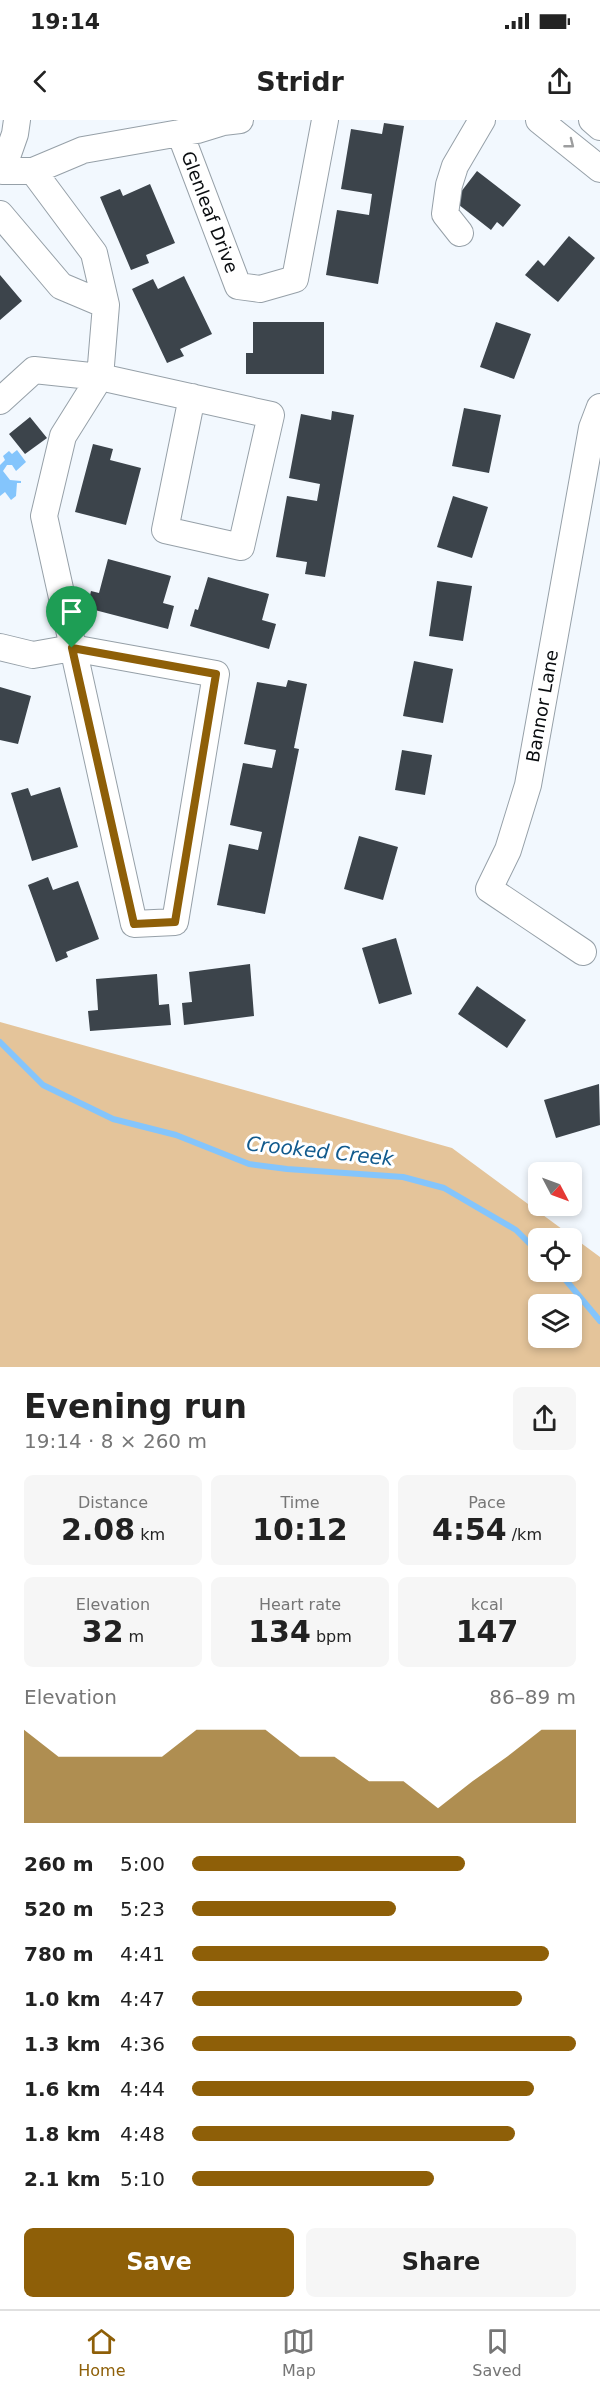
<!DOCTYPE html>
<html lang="en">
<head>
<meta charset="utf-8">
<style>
  body { margin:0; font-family:"DejaVu Sans",sans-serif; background:#f6f6f6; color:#222; height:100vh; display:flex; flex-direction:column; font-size:22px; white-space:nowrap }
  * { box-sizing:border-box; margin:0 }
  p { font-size:20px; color:#767676 }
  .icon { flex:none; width:33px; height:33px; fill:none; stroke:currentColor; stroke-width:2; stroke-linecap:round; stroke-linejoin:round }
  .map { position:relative; height:1247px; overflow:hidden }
  .drawer { display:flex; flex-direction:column; background:#fff; flex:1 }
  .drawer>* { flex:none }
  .needle { width:39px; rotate:131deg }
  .fabs { position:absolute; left:528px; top:1042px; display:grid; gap:12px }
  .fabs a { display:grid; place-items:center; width:54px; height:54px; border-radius:9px; background:#fff; box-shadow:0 3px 9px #0003; font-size:30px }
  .pin { position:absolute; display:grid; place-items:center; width:51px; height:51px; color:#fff; margin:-62px -26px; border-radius:50% 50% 50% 0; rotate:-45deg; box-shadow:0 0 6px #0007 }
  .pin .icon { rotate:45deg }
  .round { display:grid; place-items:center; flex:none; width:63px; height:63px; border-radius:9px; background:#f6f6f6 }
  .headline { display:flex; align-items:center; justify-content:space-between; height:102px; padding:0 24px }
  h1 { font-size:33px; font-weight:600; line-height:45px }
  .stats { display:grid; grid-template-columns:repeat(3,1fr); gap:9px; height:102px; padding:6px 24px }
  .stats div { display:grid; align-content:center; border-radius:9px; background:#f6f6f6; text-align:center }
  .stats b { font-size:30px; font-weight:600 }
  .stats small { font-size:16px; font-weight:400 }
  .stats p { font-size:16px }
  .chart { height:168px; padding:12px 24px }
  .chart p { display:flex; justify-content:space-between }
  .chart svg { width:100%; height:108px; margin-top:6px; fill:#8e5f08; opacity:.7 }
  .primary-button { display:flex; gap:12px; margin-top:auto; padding:12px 24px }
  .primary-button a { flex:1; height:69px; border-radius:9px; background:#8e5f08; color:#fff; font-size:24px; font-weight:600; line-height:69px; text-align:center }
  .primary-button a+a { background:#f6f6f6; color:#222 }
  ul { padding:0 24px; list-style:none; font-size:20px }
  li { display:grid; grid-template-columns:96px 72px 1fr; align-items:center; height:45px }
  li i { height:15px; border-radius:8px; background:#8e5f08 }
  .status { display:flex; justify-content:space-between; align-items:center; height:42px; padding:0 30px; background:#fff; direction:ltr }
  .status svg { height:16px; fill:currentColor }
  header { display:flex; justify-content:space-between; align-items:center; height:78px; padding:0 24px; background:#fff; font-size:27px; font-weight:600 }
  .tab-bar { display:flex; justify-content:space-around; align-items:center; height:84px; border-top:2px solid #e0e0e0; background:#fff; font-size:16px; color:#767676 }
  .tab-bar a { display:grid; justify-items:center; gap:3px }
  .tab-bar .active { color:#8e5f08 }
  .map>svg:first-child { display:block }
</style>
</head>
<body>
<div class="status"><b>19:14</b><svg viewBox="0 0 49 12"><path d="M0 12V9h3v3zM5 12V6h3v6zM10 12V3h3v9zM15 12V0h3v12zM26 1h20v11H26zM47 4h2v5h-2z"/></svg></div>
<header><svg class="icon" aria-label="back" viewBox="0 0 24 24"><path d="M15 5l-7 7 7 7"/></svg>Stridr<svg class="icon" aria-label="share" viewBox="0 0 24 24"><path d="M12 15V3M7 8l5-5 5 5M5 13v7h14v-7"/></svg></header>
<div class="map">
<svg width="600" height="1247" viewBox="0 0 600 1247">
  <rect width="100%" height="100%" fill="#f2f8fe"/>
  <path fill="#e4c49a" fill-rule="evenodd" d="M0 902 452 1028 600 1137V1247H0ZM538 1119H572V1152H538ZM538 1185H572V1218H538Z"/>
  <path fill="#84c5fc" d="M17 330 26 342 16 351 12 345H7L3 351 10 360 21 361V363H17L16 376 11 380 5 372 0 376V345L5 340 3 336 9 331 12 334Z"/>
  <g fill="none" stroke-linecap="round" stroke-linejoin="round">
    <path stroke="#84c5fc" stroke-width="6" d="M0 922 43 965 113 999 176 1015 249 1044 287 1049 403 1057 444 1068 516 1110 538 1132
      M559 1152 600 1201"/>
  </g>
  <path fill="#3c444b" d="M384 3 404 6 378 164 326 155 337 90 369 95 372 74 341 69 351 9 382 14Z
    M477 51 521 85 503 107 497 102 491 110 454 81Z
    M150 64 175 123 146 135 149 143 131 150 100 77 120 69 123 76Z
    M569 116 595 138 558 182 525 155 538 140 544 146Z
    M0 155 22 181 0 200Z
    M184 156 212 214 180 229 184 236 167 243 132 169 153 159 158 169Z
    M253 202H324V254H246V233H253Z
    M496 202 531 214 514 259 480 247Z
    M464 288 501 295 489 353 452 346Z
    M332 291 354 295 325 457 305 454 307 442 276 437 287 376 317 381 320 364 289 358 301 294 331 300Z
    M30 297 47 318 25 334 9 314Z
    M93 324 113 329 110 340 141 348 126 405 75 392Z
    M453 376 488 387 472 438 437 427Z
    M108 439 171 456 163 483 174 486 168 509 87 488 91 471 99 473Z
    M208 457 269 474 262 500 276 504 269 529 190 506 195 489 198 490Z
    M437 461 472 466 463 521 429 516Z
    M414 541 453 549 443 603 403 596Z
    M288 560 307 564 294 628 299 629 265 794 217 785 229 724 258 730 262 712 230 705 243 643 272 648 276 630 244 624 257 562 286 567Z
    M0 567 31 576 18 624 0 620Z
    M402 630 432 635 425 675 395 670Z
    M60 667 78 727 32 741 11 673 28 668 31 676Z
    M359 716 398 727 383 780 344 769Z
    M48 757 53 770 78 761 99 819 66 832 68 837 56 842 28 765Z
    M396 818 412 874 379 884 362 828Z
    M250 844 254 896 184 905 182 883 192 882 189 852Z
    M157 854 159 885 169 884 171 905 90 911 88 891 98 890 96 859Z
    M477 866 526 900 507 928 458 894Z
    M599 964 600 1005 556 1018 544 980Z"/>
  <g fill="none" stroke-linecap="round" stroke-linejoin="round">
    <g stroke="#96a0a8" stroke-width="28">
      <path id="minor" d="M17 0 15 14 2 51H33L83 30 197 10 223 2 240 0
        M539 0 600 49
        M592 0 600 7
        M180 13 238 166 260 169 295 159 325 0
        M33 51 94 133 106 185 100 257 271 295 241 427 165 410 192 277
        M0 94 61 166 106 185
        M460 113 445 94 449 65 455 46 482 0
        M0 281 34 250 100 257 63 316 44 396 134 804 175 802 216 554 72 528 33 535 0 527
        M583 832 489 769 508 730 528 665 592 308 600 287"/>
    </g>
    <use href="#minor" stroke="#fff" stroke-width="26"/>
  </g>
  <defs><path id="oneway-chevron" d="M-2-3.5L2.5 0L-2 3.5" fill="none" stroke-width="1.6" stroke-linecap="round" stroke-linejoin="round" transform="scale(1.5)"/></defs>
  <use stroke="#9d9e9f" href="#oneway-chevron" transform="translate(570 24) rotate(38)"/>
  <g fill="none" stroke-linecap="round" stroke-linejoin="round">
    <g stroke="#fff" stroke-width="12">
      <path id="route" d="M72 528 216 554 175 802 134 804Z"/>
    </g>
    <use href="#route" stroke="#8e5f08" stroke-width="8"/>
  </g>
  <g text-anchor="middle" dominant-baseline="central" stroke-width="6" stroke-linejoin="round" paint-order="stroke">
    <g font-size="18" fill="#0a0d10" stroke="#fff">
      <text transform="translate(210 92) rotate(69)">Glenleaf Drive</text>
      <text transform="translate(542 586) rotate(-80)">Bannor Lane</text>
    </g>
    <g font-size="20" font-style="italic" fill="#115a8d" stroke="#fff">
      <text transform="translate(320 1031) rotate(6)">Crooked Creek</text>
    </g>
  </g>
</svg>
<div class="fabs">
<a><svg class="needle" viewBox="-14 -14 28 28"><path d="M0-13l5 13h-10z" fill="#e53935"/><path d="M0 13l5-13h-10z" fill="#767676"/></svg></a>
<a><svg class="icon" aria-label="locate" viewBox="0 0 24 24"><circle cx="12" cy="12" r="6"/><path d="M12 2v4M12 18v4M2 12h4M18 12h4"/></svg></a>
<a><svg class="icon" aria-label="layers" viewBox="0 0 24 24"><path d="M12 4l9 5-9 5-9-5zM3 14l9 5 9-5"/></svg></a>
</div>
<div class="pin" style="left:72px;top:528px;background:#1e9e55"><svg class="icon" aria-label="arrive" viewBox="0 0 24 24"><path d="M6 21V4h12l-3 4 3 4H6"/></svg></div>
</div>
<section class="drawer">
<div class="headline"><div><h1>Evening run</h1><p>19:14 · 8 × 260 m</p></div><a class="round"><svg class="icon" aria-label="share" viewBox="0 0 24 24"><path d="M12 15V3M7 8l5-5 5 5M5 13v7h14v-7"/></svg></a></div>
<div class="stats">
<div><p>Distance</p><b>2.08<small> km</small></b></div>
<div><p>Time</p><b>10:12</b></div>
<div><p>Pace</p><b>4:54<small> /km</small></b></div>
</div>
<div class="stats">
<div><p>Elevation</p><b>32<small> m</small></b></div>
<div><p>Heart rate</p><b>134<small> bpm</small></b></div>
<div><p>kcal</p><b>147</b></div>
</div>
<div class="chart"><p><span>Elevation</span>86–89 m</p>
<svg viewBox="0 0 160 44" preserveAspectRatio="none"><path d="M0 44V6L10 17L20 17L30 17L40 17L50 6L60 6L70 6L80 17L90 17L100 27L110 27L120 38L130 27L140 17L150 6L160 6V44z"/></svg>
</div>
<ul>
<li><b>260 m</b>5:00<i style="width:71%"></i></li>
<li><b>520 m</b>5:23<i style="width:53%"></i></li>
<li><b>780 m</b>4:41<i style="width:93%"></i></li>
<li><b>1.0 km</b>4:47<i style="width:86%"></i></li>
<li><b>1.3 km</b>4:36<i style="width:100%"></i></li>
<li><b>1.6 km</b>4:44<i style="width:89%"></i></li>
<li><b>1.8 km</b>4:48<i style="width:84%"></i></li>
<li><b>2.1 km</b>5:10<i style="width:63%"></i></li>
</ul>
<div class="primary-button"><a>Save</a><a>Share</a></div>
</section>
<nav class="tab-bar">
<a class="active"><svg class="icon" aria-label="home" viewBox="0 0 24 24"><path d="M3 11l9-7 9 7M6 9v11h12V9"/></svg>Home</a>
<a><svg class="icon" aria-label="map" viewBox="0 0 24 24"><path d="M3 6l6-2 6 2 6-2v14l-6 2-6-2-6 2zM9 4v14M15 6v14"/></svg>Map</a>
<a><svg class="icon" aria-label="saved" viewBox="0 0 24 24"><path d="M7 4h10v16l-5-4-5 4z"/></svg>Saved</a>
</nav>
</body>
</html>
